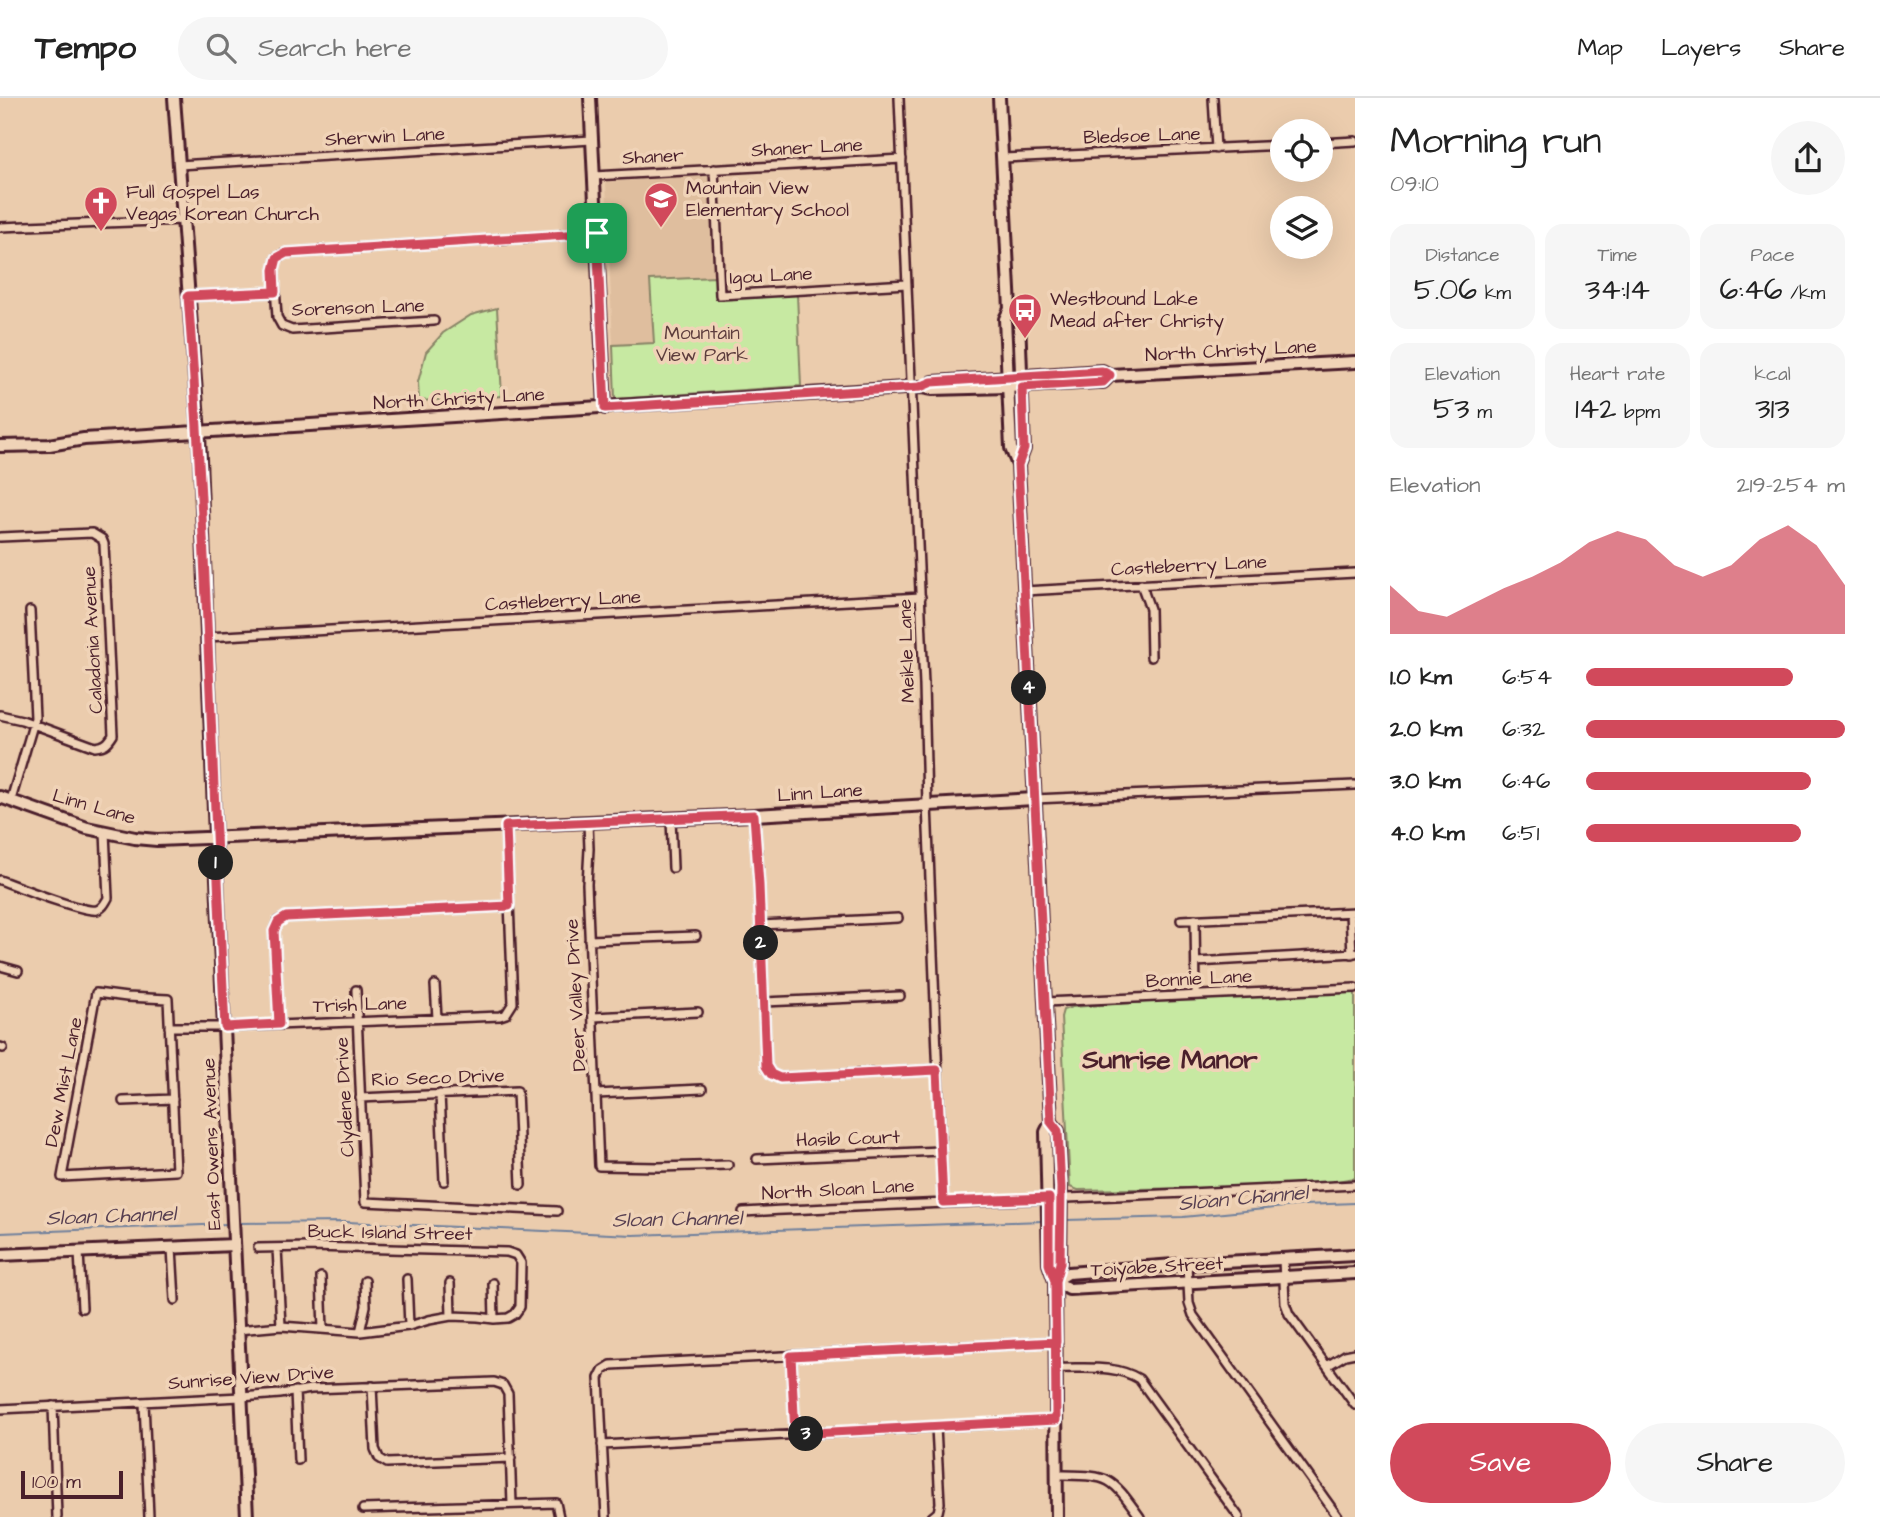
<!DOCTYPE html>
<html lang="en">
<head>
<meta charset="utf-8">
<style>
  body { margin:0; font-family:"Architects Daughter",sans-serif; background:#f6f6f6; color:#222; height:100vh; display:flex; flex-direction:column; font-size:26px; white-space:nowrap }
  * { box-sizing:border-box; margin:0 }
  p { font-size:23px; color:#767676 }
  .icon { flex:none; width:38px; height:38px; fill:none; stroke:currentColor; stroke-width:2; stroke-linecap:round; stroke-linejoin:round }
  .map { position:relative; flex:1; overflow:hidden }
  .drawer { display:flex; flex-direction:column; background:#fff; width:525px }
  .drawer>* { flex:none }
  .tools { position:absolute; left:1270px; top:21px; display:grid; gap:14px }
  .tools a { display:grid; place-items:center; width:63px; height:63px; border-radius:50%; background:#fff; box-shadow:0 7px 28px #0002; font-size:35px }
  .scale { position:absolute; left:21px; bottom:18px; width:102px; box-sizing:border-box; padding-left:7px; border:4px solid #4a1f2b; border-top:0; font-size:19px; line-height:24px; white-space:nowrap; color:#4a1f2b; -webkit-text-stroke:5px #f0d3b7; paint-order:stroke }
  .pin { position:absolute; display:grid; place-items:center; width:60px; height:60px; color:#fff; margin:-30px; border-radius:14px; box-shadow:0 4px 10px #0006 }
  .km { position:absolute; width:35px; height:35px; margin:-18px; border-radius:50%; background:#222; color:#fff; font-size:19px; line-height:35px; text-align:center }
  .round { display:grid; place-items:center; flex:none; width:74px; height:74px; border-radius:37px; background:#f6f6f6 }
  .head { display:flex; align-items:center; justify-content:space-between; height:119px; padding:0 35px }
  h1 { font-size:38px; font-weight:600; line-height:52px }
  .figures { display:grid; grid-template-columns:repeat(3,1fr); gap:10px; height:119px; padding:7px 35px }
  .figures div { display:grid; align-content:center; border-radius:18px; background:#f6f6f6; text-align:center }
  .figures b { font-size:30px; font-weight:600 }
  .figures small { font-size:19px; font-weight:400 }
  .figures p { font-size:19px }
  .chart { height:196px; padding:14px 35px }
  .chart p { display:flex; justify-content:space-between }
  .chart svg { width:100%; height:126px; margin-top:7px; fill:#d1495b; opacity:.7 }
  .button { display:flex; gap:14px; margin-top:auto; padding:14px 35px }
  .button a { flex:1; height:80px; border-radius:42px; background:#d1495b; color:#fff; font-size:28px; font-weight:600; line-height:80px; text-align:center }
  .button a+a { background:#f6f6f6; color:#222 }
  ul { padding:0 35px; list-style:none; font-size:23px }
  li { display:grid; grid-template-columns:112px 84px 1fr; align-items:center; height:52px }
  li i { height:18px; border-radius:9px; background:#d1495b }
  header { display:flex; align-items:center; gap:42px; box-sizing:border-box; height:98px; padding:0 35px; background:#fff; border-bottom:2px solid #e0e0e0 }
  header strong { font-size:33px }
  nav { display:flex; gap:38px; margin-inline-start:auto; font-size:24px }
  .search { width:490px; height:63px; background:#f6f6f6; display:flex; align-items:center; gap:18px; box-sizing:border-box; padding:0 24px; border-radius:38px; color:#767676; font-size:26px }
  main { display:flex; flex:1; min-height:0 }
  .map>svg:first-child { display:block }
</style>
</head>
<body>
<header>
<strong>Tempo</strong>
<div class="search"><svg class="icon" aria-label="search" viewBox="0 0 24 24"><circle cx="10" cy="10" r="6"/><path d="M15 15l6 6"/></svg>Search here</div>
<nav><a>Map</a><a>Layers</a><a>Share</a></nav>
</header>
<main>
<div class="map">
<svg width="1355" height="1419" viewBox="0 0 1355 1419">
  <rect width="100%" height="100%" fill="#ebccad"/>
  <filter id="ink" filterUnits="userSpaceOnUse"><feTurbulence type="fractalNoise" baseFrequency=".0143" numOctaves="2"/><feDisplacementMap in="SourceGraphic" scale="14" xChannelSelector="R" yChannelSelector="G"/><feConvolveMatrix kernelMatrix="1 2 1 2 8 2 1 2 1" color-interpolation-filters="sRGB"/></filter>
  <g filter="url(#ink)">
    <path fill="#dfbe9e" d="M711 77 715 179 650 182 654 245 613 247 606 84Z"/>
    <path fill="#c7e9a2" stroke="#888466" stroke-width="2" d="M715 179 716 201 797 196 801 288 615 301 613 247 654 245 650 182Z
      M497 210 502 298 419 303 418 284 426 254 443 235 471 217Z
      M1355 890V1080L1306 1088 1078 1092 1070 1089 1061 919 1063 912 1072 909Z"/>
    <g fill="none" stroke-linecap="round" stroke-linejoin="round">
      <path stroke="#70809c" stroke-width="2" d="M1066 1122 1183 1119 1304 1107 1355 1105
        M237 1125 347 1124 633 1137 1043 1123
        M0 1135 228 1126"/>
      <g stroke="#4a1f2b" stroke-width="12">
        <path id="street" d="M899 0 924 587 927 706 943 1104
          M1213 0 1216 51
          M1321 45 1355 43
          M1003 60 1283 47
          M179 67 592 42
          M714 71 720 197 907 186
          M594 78 902 61
          M0 129 183 122
          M189 198 275 194
          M434 223 292 232 282 228 277 219 274 172 277 160 286 155 597 135
          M0 439 92 435 102 441 104 446 113 637C108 645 105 648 95 649L22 622 0 617
          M1141 486 1150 511 1151 559
          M1024 493 1355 475
          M207 539 921 499
          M1034 701 1355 687
          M11 702 35 620 30 513
          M754 717 759 787 766 968 771 976 780 980 937 972
          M671 721 673 770
          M588 725 589 751 587 786 599 1068 659 1069 728 1067
          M0 782C16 788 84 815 97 812 103 810 105 805 108 800L105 734
          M1350 815 1352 856
          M1195 821 1196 896
          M1181 822 1355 814
          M761 827 898 820
          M589 842 696 838
          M1196 864 1355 855
          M0 868 18 873
          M435 887 437 920
          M356 892 365 1104 557 1113
          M96 895 127 899 168 901 176 1073 62 1079Z
          M764 904 900 898
          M1045 904 1355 890
          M593 919 698 914
          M279 926 274 833 278 823 286 819 509 808
          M169 929H225L500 918 506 916 513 905 506 728
          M0 949 3 950
          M440 996 444 1083
          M596 996 702 991
          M360 1000 517 993 521 1087
          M123 1003 173 1001
          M757 1061 940 1053
          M743 1114C947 1104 1151 1098 1355 1087
          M172 1150 175 1202
          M277 1150 281 1228
          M79 1154 82 1210
          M1283 1161 1285 1205 1289 1216 1355 1307
          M1187 1166 1189 1205 1193 1217 1338 1419
          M321 1179 323 1231
          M407 1181 409 1228
          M450 1185 451 1218
          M493 1185 494 1221
          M238 1232 281 1228 360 1234 409 1228 429 1222 451 1218 478 1219 494 1221 508 1220 515 1216 520 1209 521 1165 516 1157 507 1154 311 1149 258 1150
          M360 1234 366 1208 365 1183
          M791 1257 795 1336
          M1327 1268 1345 1257 1355 1255
          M1056 1270C1084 1271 1115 1266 1139 1281L1239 1419
          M372 1288 375 1351 379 1360 387 1365 511 1360
          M295 1293 298 1362
          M144 1304 149 1419
          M53 1308 57 1419
          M0 1311 241 1299 280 1296 311 1291 494 1284 503 1287 508 1296 512 1406
          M602 1347 1057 1322
          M1057 1377C1110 1378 1109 1376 1140 1419
          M363 1411 556 1405 559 1419
          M606 1419 599 1280 603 1272 611 1267 1056 1244
          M932 1419 938 1414 940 1405 936 1329"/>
      </g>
      <g stroke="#4a1f2b" stroke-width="16">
        <path id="secondary" d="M174 0 199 335 215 739 247 1419
          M590 0 605 310
          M933 284 1102 273 1110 277 1355 264
          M0 348 49 347 84 341 921 289 932 291 1008 289 1097 284H1103L1110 277
          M0 699 87 730 135 740 157 742 754 717 1034 701
          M0 1157 234 1147
          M1355 1157 1187 1166 1068 1175 1055 1183 1069 1191 1355 1175"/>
      </g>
      <g stroke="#4a1f2b" stroke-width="16">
        <path id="primary" d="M999 0 1010 211 1005 221 1011 350 1018 367 1051 1024 1046 1034 1049 1166 1055 1183
          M1010 211 1019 221 1024 351 1018 367
          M1051 1024 1058 1033 1061 1090 1060 1165 1055 1183 1057 1419"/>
      </g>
      <use href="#street" stroke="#f0d3b7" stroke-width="7"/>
      <use href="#secondary" stroke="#f0d3b7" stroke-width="10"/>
      <use href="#primary" stroke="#f0d3b7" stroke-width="10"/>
    </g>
  </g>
  <g fill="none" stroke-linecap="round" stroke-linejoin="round" filter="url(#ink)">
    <g stroke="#fff" stroke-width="14">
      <path id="route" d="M597 135 286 155 277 160 274 172 275 194 188 198C207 441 212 685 225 929L279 926 274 833 278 824 286 819 509 808 506 728 754 717 759 787 766 968 771 976 780 980 937 972 943 1104 1049 1100V1166L1055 1183 1056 1322 795 1336 791 1258 1056 1244 1055 1183 1060 1165 1061 1090 1058 1033 1051 1024 1018 367 1024 351 1022 289 1103 284 1110 277 1102 273 932 284 920 289 605 310 597 135"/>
    </g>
    <use href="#route" stroke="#d1495b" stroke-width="9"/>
  </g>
  <defs>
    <g id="school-pin" transform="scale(1.75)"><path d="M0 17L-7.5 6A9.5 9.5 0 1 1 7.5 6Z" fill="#d1495b" stroke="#f0d3b7"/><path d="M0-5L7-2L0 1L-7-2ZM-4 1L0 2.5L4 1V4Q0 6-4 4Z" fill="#fff"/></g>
    <g id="church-pin" transform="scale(1.75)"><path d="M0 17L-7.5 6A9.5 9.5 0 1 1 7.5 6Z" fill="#d1495b" stroke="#f0d3b7"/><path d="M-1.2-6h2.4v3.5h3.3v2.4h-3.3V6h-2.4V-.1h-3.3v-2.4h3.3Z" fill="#fff"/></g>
    <g id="bus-pin" transform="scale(1.75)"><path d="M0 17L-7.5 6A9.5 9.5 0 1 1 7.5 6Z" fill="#d1495b" stroke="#f0d3b7"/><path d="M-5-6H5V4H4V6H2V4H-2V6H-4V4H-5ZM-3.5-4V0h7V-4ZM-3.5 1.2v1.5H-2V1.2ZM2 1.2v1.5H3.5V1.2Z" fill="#fff"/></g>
  </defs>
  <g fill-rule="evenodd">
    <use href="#school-pin" x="661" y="101"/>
    <use href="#church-pin" x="101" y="105"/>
    <use href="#bus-pin" x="1025" y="212"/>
  </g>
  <g text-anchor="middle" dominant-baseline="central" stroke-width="7" stroke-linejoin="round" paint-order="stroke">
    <g font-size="19" fill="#4a1f2b" stroke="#f0d3b7">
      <text transform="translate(1142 38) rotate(-2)">Bledsoe Lane</text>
      <text transform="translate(385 39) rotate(-3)">Sherwin Lane</text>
      <text transform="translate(807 50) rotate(-3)">Shaner Lane</text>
      <text transform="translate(653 59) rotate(-3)">Shaner</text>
      <text transform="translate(771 178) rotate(-3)">Igou Lane</text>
      <text transform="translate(358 210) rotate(-2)">Sorenson Lane</text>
      <text transform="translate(1231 253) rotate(-3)">North Christy Lane</text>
      <text transform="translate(459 301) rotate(-3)">North Christy Lane</text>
      <text transform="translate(1189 468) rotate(-3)">Castleberry Lane</text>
      <text transform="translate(563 503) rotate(-3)">Castleberry Lane</text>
      <text transform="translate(93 542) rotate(-93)">Caladonia Avenue</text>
      <text transform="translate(907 553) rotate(-92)">Meikle Lane</text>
      <text transform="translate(820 695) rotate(-4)">Linn Lane</text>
      <text transform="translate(94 709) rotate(16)">Linn Lane</text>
      <text transform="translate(1199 881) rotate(-3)">Bonnie Lane</text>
      <text transform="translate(576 897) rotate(-93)">Deer Valley Drive</text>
      <text transform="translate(360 907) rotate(-2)">Trish Lane</text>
      <text transform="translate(438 980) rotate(-2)">Rio Seco Drive</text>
      <text transform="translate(64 984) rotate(-79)">Dew Mist Lane</text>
      <text transform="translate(345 999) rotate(-93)">Clydene Drive</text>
      <text transform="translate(848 1041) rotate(-2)">Hasib Court</text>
      <text transform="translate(212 1046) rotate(-92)">East Owens Avenue</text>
      <text transform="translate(838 1092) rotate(-3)">North Sloan Lane</text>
      <text transform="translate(390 1135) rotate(1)">Buck Island Street</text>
      <text transform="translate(1157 1169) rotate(-3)">Toiyabe Street</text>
      <text transform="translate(251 1280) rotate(-4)">Sunrise View Drive</text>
    </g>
    <g font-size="19" fill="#4a1f2b" stroke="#f0d3b7" text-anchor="start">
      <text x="686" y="90">Mountain View<tspan x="686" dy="22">Elementary School</tspan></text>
      <text x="126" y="94">Full Gospel Las<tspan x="126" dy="22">Vegas Korean Church</tspan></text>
      <text x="1050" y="201">Westbound Lake<tspan x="1050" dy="22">Mead after Christy</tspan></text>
    </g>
    <g font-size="19" fill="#5d3d3d" stroke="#f0d3b7">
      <text x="702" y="235">Mountain<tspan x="702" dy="22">View Park</tspan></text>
    </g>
    <g font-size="21" font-style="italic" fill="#573f51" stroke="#f0d3b7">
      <text transform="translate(1243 1100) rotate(-5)">Sloan Channel</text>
      <text transform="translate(111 1118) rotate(-2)">Sloan Channel</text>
      <text transform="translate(677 1121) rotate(-1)">Sloan Channel</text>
    </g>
    <g font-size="26" font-weight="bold" fill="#4a1f2b" stroke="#f0d3b7">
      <text x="1170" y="962">Sunrise Manor</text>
    </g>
  </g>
</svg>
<div class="tools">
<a><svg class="icon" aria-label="locate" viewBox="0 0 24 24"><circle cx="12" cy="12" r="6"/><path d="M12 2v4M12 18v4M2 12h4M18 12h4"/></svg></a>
<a><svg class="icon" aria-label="layers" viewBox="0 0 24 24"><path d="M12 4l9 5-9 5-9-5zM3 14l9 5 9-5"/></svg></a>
</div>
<div class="scale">100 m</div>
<div class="pin" style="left:597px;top:135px;background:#1e9e55"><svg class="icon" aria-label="arrive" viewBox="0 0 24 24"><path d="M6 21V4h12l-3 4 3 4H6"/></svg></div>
<b class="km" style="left:216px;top:765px">1</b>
<b class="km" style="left:761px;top:845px">2</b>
<b class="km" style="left:806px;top:1336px">3</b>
<b class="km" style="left:1029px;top:590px">4</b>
</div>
<section class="drawer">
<div class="head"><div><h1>Morning run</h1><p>09:10</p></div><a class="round"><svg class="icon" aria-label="share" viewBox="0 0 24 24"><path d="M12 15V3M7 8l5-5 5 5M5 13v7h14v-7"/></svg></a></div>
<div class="figures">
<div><p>Distance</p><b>5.06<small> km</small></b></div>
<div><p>Time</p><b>34:14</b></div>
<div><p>Pace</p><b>6:46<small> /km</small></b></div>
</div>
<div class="figures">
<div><p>Elevation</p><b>53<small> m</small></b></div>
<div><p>Heart rate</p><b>142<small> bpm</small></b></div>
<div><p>kcal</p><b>313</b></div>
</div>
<div class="chart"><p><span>Elevation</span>219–254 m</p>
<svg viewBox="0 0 160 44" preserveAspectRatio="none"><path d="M0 44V27L10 36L20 38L30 33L40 28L50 24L60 19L70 12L80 8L90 11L100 20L110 24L120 20L130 11L140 6L150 13L160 27V44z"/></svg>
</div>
<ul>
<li><b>1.0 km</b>6:54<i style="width:80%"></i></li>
<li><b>2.0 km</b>6:32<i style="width:100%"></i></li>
<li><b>3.0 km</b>6:46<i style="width:87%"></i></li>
<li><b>4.0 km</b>6:51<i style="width:83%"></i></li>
</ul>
<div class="button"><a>Save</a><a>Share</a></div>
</section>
</main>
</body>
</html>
